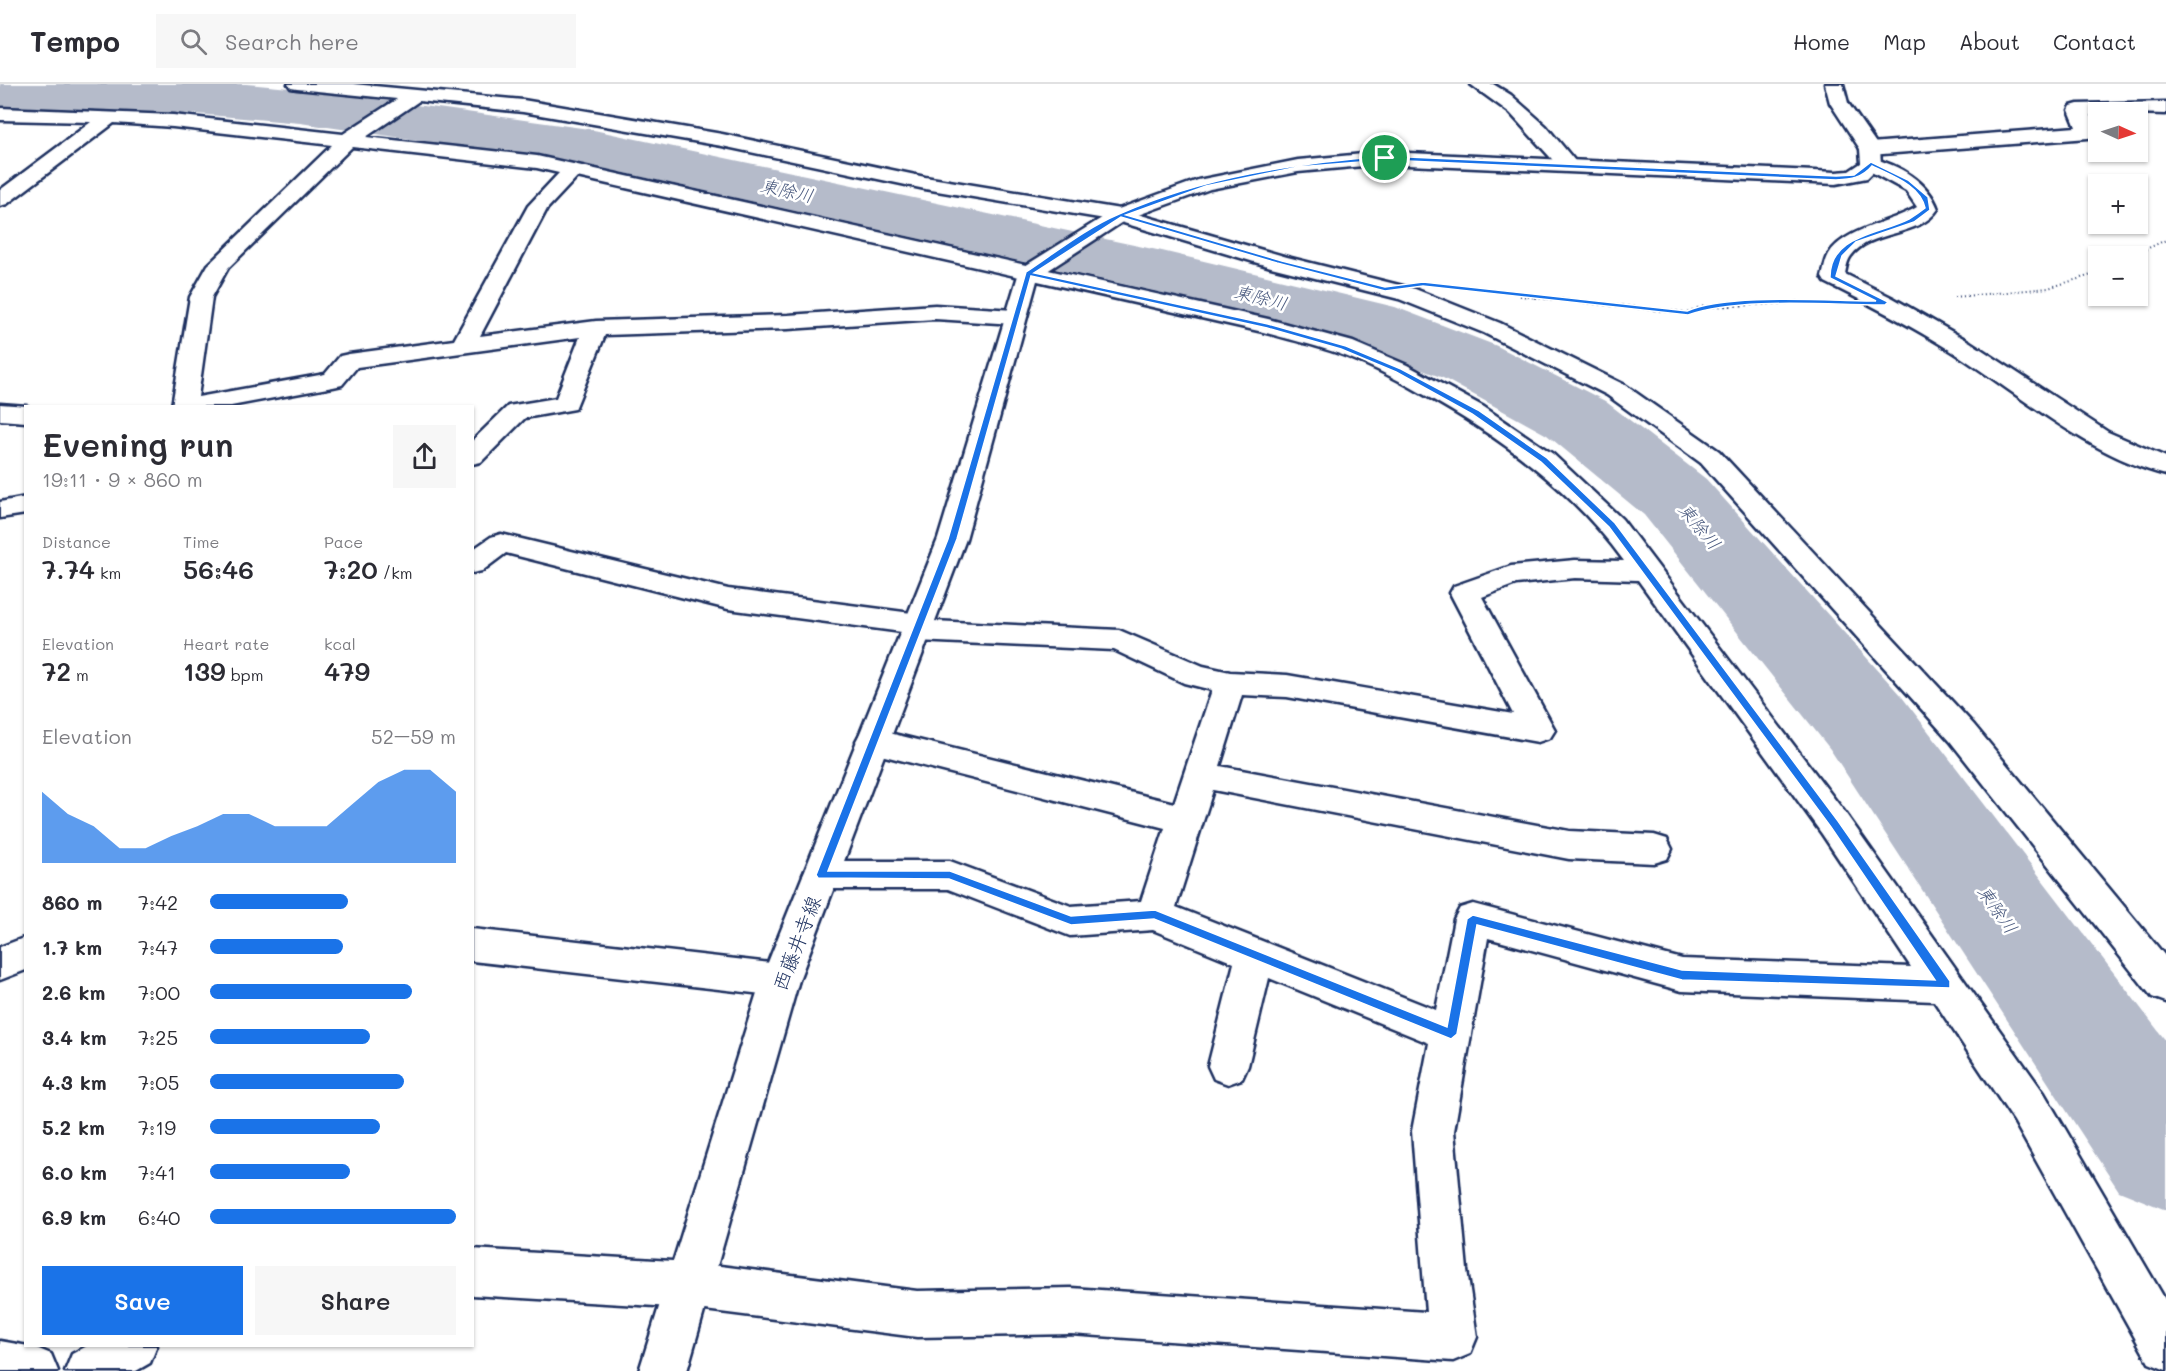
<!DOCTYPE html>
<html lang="en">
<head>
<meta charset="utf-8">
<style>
  body { margin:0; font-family:Mali,"Klee One",sans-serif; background:#f7f7f7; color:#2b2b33; height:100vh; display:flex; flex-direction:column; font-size:22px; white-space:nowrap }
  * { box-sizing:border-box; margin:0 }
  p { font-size:20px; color:#7c7c81 }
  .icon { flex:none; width:33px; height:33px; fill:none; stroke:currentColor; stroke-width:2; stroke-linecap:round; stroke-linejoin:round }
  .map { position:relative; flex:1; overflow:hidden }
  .details { position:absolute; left:24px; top:321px; width:450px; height:942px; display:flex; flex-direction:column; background:#fff; border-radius:0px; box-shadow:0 2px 4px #0004 }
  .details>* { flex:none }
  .needle { width:39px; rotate:93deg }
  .tools { position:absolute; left:2088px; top:18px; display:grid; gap:12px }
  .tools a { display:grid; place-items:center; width:60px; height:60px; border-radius:0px; background:#fff; box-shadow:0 2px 4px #0004; font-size:30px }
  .pin { position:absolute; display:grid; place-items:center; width:51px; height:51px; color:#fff; margin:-26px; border:3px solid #fff; border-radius:50%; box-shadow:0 2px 6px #0007 }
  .round { display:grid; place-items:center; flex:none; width:63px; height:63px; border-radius:0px; background:#f7f7f7 }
  .summary { display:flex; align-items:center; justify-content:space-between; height:102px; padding:0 18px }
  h1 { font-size:33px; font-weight:600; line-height:45px }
  .stats { display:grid; grid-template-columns:repeat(3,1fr); gap:9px; height:102px; padding:6px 18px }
  .stats div { display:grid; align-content:center }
  .stats b { font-size:26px; font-weight:600 }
  .stats small { font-size:16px; font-weight:400 }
  .stats p { font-size:16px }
  .chart { height:168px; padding:12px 18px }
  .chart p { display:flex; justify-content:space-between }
  .chart svg { width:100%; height:108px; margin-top:6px; fill:#1a73e8; opacity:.7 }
  .button { display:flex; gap:12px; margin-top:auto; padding:12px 18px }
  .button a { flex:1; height:69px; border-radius:0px; background:#1a73e8; color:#fff; font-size:24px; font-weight:600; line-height:69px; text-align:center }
  .button a+a { background:#f7f7f7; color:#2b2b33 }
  ul { padding:0 18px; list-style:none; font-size:20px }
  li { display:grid; grid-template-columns:96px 72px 1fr; align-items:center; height:45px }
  li i { height:15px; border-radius:8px; background:#1a73e8 }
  header { display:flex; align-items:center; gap:36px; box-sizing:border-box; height:84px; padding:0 30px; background:#fff; border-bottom:2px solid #e1e1e2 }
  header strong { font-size:28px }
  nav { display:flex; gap:33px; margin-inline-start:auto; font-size:21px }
  .search { width:420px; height:54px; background:#f7f7f7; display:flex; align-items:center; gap:15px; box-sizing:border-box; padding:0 21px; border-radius:0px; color:#7c7c81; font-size:22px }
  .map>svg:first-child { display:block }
</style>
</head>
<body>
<header>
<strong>Tempo</strong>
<div class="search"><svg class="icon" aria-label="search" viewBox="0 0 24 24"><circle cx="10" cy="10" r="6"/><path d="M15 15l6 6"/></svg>Search here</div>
<nav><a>Home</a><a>Map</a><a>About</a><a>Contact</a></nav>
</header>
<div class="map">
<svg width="2166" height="1287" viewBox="0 0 2166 1287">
  <rect width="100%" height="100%" fill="#fff"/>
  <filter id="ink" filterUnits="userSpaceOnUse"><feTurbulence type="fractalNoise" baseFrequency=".0167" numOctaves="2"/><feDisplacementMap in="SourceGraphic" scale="12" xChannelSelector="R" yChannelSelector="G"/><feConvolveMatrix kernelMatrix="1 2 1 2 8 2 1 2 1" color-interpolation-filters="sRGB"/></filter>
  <g filter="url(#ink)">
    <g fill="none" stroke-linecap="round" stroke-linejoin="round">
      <path fill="#b5bbca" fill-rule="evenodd" d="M0 0H246L300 5 589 45 1162 167 1395 223 1497 262 1605 317 1706 395 1902 613 2166 957V1126L2119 1107 1830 665 1644 431 1547 351 1443 294 1343 255 1159 208 589 81 300 39 197 30 0 26Z"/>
      <g stroke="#1b2f5e" stroke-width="5">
        <path id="minor" d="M288 0H353L523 16 722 50 925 93 1120 125 1287 173 1415 205 1500 239 1625 301 1719 367 1974 641 2166 873V918L2152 913 1950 657 1701 379 1607 311 1484 249 1399 215 1271 183 1117 137 925 105 722 62 523 28 419 17 366 53 537 72 1268 235 1353 258 1407 281 1484 323 1553 370 1622 435 1846 730 2044 1009 2166 1217V1286L2149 1279 2014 1037 1934 917 1682 907 1488 854 1454 1047 1467 1186 1477 1253 1470 1270 1453 1277 1071 1250 917 1253 689 1224 472 1211V1165L689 1178 917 1207 1071 1204 1426 1228 1412 1047 1429 959 1269 894 1248 982 1242 995 1228 1000 1214 995 1208 982 1234 879 1153 846 1070 852 948 805H821L808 801 803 791 808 781 821 777H950L1071 822 1141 817 1165 744 873 669 861 666 856 657 861 648 873 645 1174 719 1212 606 1184 599 1114 566 917 557 906 554 902 548 728 525 506 469 482 487 472 489V466L491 453 501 450 728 505 919 530 930 533 933 537 1119 546 1203 582 1230 588 1287 591 1513 630 1450 509 1454 502 1511 482 1575 476 1624 477C1571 404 1499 352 1421 309 1393 293 1364 278 1334 268 1311 260 1287 255 1263 248L577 93 547 125 480 252 596 237 788 231 935 221 1014 226 1022 228 1026 233 1022 238 1014 240 935 235 788 245 605 251 575 325 525 334 481 378 472 380V357L508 322 556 314 580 253 357 283 342 301 333 303 231 322H172L190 213 208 181 332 61 173 43 114 39 7 120 0 122V106L91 38 0 36V24L173 31 343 50 397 15 297 5 291 4ZM352 63 537 84 559 89 528 122 454 256 349 270 340 272 325 290 198 313 212 213 228 184ZM1575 494 1638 496 1822 750 1911 883 1682 875 1473 820 1460 824 1454 835 1436 926 1176 823 1213 706 1569 775 1654 779 1667 775 1672 765 1667 755 1654 751 1569 747 1220 682 1242 611 1287 613 1538 658 1550 654 1555 646 1482 513 1516 500Z
          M1470 0H1493L1511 11 1546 42 1575 77 1578 81 1575 85H1561L1510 29Z
          M2166 18V30L2098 28V31H2090L2098 48 2095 52 2088 54 1870 71 1863 69 1860 65 1863 61 1870 59 2076 43 2069 26 2071 22 2078 20Z
          M1871 74C1899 81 1928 97 1938 125 1919 154 1871 145 1851 172 1847 177 1846 185 1845 190L1893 214 1970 258 2108 348 2166 373V391C2090 372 2019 310 1953 268 1912 242 1869 220 1825 198L1822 193C1824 186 1825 177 1829 170 1843 145 1893 138 1917 123L1906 107 1864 84 1861 80 1864 76Z
          M0 320 27 322 26 338 0 336Z
          M26 413V430L0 434V418Z
          M472 845 780 880 794 884 799 896 794 908 780 912 472 877Z
          M26 853V886L0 896V863Z
          M0 1257 34 1263 51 1270 58 1287H0Z
          M87 1262H157L150 1279 136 1287H65L72 1270Z"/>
      </g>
      <g stroke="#1b2f5e" stroke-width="5">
        <path id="secondary" d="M1825 0H1843L1848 19 1880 65 1881 80 1867 94 1836 100 1385 80 1298 88 1210 105 1127 135 1038 193 966 455 799 896 687 1287H639L761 896 938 455 1020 185 1113 127 1198 96 1298 76 1385 68 1836 88 1849 87 1861 79 1860 65 1830 19Z"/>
      </g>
      <path stroke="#1b2f5e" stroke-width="2" stroke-dasharray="1 3" stroke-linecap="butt" d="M2131 172 2166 156
        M1520 212 1549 215
        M1955 213 2048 204 2098 189"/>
      <path stroke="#1b2f5e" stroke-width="3" stroke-dasharray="1.5 4" stroke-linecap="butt" d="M1534 213 1688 229 1701 223 1801 218"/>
      <use href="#minor" fill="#fff" fill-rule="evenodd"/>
      <use href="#secondary" fill="#fff" fill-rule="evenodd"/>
    </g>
  </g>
  <path fill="#1a73e8" stroke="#fff" stroke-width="1.5" fill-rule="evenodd" d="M1385 72 1836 92 1854 91 1871 78 1908 96 1928 113 1930 126 1914 138 1856 158 1842 172 1836 192 1888 218 1885 221C1828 221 1741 213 1688 231L1423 202 1385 207 1277 179 1121 133 1034 189 1268 240 1346 262 1401 285 1478 326 1547 374 1615 439 1838 737 1950 897V904L1682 896 1477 841 1457 950 1451 955 1154 835 1071 841 949 795 818 794 816 791 948 455 1026 188C1056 168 1086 144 1119 130 1206 92 1292 80 1385 72ZM1385 76 1836 96C1851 95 1862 94 1872 82 1892 92 1920 101 1925 124 1920 128 1914 132 1909 135 1880 150 1829 151 1830 194L1876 217C1829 217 1728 209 1687 227L1423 198 1385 203 1282 177 1126 131 1206 102 1298 83ZM1031 192 1267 244 1341 265 1396 288 1472 330 1541 378 1609 443 1831 743 1935 896 1682 886 1473 831 1467 835 1447 943 1155 826 1071 832 950 787H828L957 455Z"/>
  <g text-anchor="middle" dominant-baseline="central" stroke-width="5" stroke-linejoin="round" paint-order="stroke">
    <g font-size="18" font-style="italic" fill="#49597e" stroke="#fff">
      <text transform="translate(787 106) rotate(12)">東除川</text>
      <text transform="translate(1261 213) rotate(14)">東除川</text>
      <text transform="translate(1700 442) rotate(50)">東除川</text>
      <text transform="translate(1998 825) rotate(55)">東除川</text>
    </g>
    <g font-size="20" fill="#1b2f5e" stroke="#fff">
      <text transform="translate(796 859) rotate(-69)">西藤井寺線</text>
    </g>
  </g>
</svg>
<div class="tools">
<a><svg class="needle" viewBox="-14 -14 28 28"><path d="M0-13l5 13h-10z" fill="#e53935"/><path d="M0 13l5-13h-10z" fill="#7c7c81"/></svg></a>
<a>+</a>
<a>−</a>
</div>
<div class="pin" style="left:1385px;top:74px;background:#1e9e55"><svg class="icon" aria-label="arrive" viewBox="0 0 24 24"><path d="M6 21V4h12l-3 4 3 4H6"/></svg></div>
<section class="details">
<div class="summary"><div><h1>Evening run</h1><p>19:11 · 9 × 860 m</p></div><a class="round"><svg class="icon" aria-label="share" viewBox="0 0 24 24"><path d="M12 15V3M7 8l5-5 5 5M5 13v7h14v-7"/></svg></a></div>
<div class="stats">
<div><p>Distance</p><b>7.74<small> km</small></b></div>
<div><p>Time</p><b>56:46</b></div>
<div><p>Pace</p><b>7:20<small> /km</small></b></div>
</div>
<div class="stats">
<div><p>Elevation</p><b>72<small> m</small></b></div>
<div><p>Heart rate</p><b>139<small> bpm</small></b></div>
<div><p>kcal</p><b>479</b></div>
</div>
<div class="chart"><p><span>Elevation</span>52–59 m</p>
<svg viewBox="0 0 160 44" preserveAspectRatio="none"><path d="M0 44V15L10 24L20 29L30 38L40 38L50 33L60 29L70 24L80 24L90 29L100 29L110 29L120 20L130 11L140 6L150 6L160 15V44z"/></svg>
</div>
<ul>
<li><b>860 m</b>7:42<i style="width:56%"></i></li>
<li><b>1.7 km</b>7:47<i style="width:54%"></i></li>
<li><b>2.6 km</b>7:00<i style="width:82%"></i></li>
<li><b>3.4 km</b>7:25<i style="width:65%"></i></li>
<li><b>4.3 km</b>7:05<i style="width:79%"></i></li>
<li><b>5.2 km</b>7:19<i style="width:69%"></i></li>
<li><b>6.0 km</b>7:41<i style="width:57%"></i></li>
<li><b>6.9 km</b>6:40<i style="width:100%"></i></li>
</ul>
<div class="button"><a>Save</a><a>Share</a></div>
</section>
</div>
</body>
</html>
